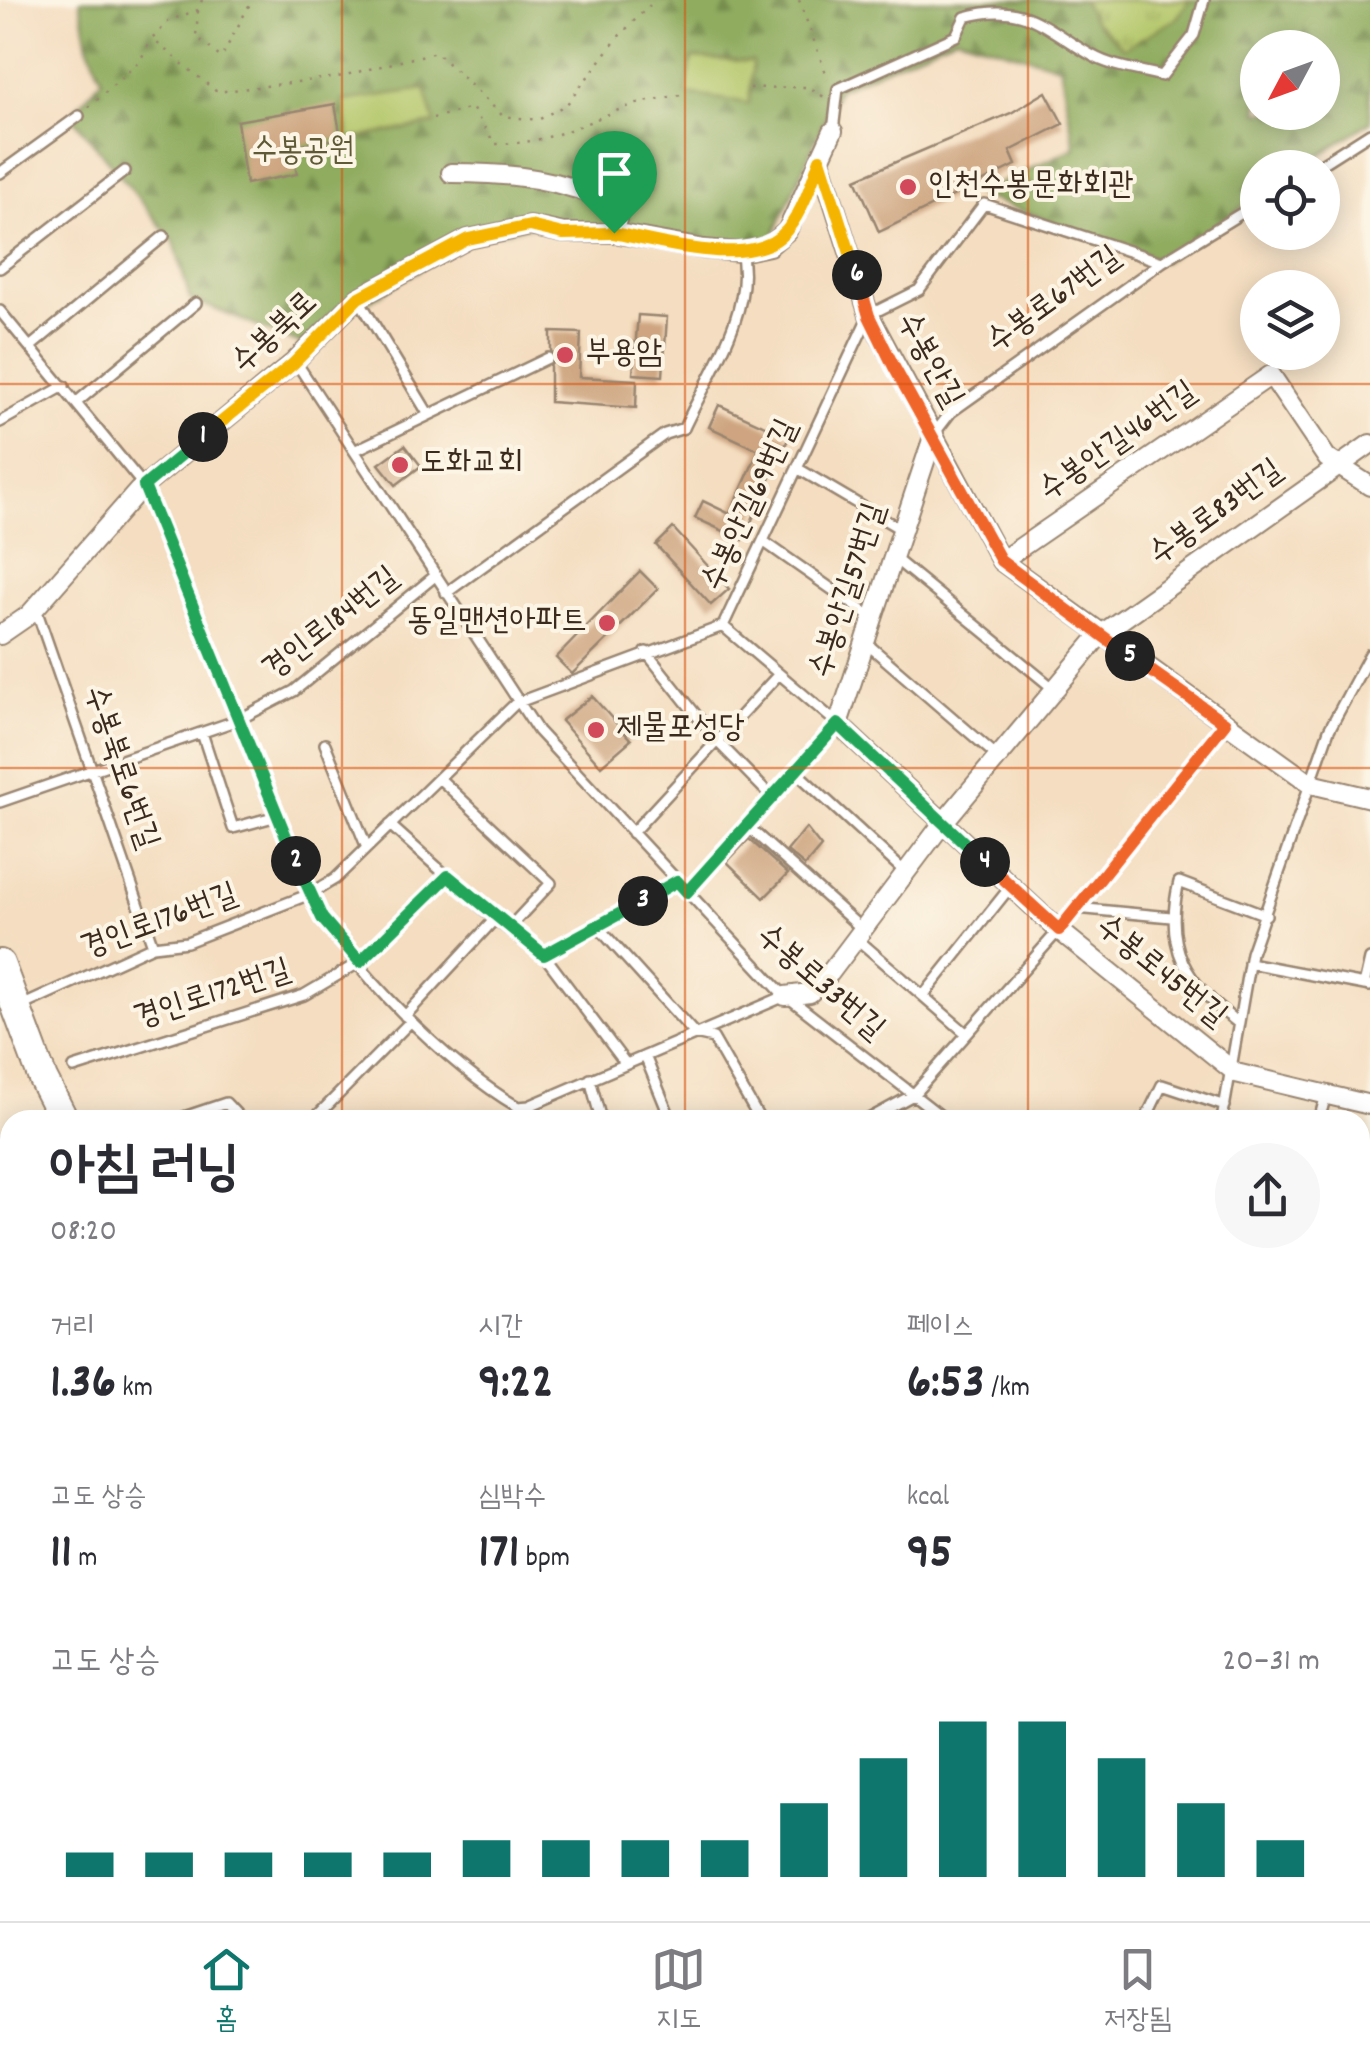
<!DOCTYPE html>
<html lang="ko">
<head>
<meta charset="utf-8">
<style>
  body { margin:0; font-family:Dekko,"Poor Story",sans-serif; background:#f7f7f7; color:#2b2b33; height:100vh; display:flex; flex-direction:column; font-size:38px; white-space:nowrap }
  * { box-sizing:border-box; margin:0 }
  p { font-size:32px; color:#7c7c81 }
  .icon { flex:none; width:55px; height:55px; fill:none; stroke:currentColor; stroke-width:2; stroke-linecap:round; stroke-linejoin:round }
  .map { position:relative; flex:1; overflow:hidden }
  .details { position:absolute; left:0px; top:1110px; width:1370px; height:812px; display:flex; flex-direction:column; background:#fff; border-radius:30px 30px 0 0; box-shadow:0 5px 25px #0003 }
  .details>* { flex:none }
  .needle { width:65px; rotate:229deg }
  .tools { position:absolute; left:1240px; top:30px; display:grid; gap:20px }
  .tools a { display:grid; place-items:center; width:100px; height:100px; border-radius:50%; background:#fff; box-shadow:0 5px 25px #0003; font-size:50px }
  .pin { position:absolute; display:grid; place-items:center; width:85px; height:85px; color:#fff; margin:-102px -42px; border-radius:50% 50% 50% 0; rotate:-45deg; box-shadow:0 0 10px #0007 }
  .pin .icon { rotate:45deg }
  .km { position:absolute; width:50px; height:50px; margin:-25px; border-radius:50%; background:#222; color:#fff; font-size:28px; line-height:50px; text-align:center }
  .round { display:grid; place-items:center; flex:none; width:105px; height:105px; border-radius:52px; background:#f7f7f7 }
  .headline { display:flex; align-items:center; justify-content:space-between; height:170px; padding:0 50px }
  h1 { font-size:55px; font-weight:700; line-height:75px }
  .stats { display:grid; grid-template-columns:repeat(3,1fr); gap:15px; height:170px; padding:10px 50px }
  .stats div { display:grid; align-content:center }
  .stats b { font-size:50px; font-weight:700 }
  .stats small { font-size:28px; font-weight:400 }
  .stats p { font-size:28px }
  .chart { height:280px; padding:20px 50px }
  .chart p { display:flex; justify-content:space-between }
  .chart svg { width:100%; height:180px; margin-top:10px; stroke:#0f766e; stroke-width:6 }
  .tab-bar { display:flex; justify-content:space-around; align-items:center; height:140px; border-top:2px solid #e1e1e2; background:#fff; font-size:28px; color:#7c7c81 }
  .tab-bar a { display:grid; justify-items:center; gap:5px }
  .tab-bar .active { color:#0f766e }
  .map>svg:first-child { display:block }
</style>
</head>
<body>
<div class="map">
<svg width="1370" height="1921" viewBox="0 0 1370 1921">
  <defs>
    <pattern id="forest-firs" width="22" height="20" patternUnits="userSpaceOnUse" patternTransform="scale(2.5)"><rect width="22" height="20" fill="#8fac5f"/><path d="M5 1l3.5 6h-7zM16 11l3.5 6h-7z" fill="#768c4e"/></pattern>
    <pattern id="park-tufts" width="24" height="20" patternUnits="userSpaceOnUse" patternTransform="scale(2.5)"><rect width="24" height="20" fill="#b4c76b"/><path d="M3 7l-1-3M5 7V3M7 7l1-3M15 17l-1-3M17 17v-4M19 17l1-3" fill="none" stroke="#94a257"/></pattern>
  </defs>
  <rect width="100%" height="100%" fill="#fcf5e5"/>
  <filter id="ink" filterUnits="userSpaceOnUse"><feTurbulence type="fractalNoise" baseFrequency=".01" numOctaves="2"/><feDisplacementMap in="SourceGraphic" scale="20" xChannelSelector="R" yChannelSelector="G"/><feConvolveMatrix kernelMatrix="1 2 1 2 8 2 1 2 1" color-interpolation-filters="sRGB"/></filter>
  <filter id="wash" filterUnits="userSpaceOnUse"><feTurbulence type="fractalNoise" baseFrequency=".0048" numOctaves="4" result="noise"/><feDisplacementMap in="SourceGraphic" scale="40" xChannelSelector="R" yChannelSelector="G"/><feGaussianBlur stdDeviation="2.25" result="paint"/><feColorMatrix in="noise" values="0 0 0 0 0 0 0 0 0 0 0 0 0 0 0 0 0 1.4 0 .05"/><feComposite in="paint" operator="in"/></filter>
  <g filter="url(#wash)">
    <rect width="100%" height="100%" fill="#f4ddc0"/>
    <path fill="url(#forest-firs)" stroke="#656b3e" stroke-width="2.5" fill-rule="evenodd" d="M80 0H1370V122L1302 167 1258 168 1257 197 1162 262 976 194 1075 148 1060 66 956 36 838 89 769 246 530 226 468 239 301 344 190 299 174 242 71 115 102 79 88 45ZM1258 48H1322V112H1258Z"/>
    <path fill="url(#park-tufts)" stroke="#787844" stroke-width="2.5" d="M1082 0H1190L1176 19 1124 48 1094 21Z"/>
    <path fill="#b4c76b" stroke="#787844" stroke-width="2.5" d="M692 58 753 62 749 103 686 94Z
      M425 89 435 124 349 139 343 101Z"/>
    <g id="blocks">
      <path fill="#cea580" d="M1046 92 1063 124 1010 151 1016 165 879 232 856 179 1011 113Z
        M335 104 341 138 291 146 297 174 246 184 237 121Z
        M638 315 667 317 663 376 633 374Z
        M551 332 581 333 579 377 637 380 636 408 550 402V366L556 358 551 351Z
        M719 405 789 437 743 540 695 518 703 501 730 514 759 450 709 427Z
        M405 445 421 466 396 485 379 464Z
        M673 528 729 589 711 605 656 545Z
        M640 571 658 589 572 674 556 658Z
        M592 696 631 740 601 766 561 721Z
        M806 828 821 847 805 866 787 851Z
        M749 839 788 874 764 898 727 862Z"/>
    </g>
  </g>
  <g filter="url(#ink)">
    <use href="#blocks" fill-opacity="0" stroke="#98846f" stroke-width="2.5"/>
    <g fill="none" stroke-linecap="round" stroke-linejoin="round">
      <g stroke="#98846f" stroke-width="14">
        <path id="lane" d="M833 131 838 89 956 36 965 17C1026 0 1044 29 1093 56 1112 67 1140 70 1162 76L1194 35 1204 0
          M1315 168 1370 133
          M0 173 79 116
          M0 268 125 171
          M358 298 429 415
          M0 311 144 486 310 894C348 967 447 1065 518 1107L529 1106 785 996
          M30 347 164 236
          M296 362 538 731 780 991 946 1120
          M77 402 196 303
          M0 422 64 386
          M934 434 951 412 1162 262 1258 203
          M356 450 548 358
          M797 468 902 530
          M763 541 873 618
          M894 558 1054 689
          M446 593 665 434 684 428C708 376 755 310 741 252
          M36 609 153 946
          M865 642 998 757
          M646 652 717 741 772 797
          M202 733 233 828 277 816
          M325 744 367 848
          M795 771 905 872
          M440 779 551 883 508 929
          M0 802 238 720 294 691 435 576
          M390 825 495 919 544 955 626 1064
          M746 825 862 929
          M632 833 779 674
          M687 891 838 724 723 626
          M1076 908 1171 917
          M598 927 695 1034 713 1038 760 1120
          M856 938 967 1034
          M544 955 677 881
          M1249 963 1370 986
          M1364 985 1370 959
          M923 996 1011 886
          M19 1007 153 946 187 942 310 894 335 879 516 703 723 626 869 315 919 290 984 204 1162 262
          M405 1016 495 919
          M1238 1023C1186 983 1163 948 1179 882L1266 915
          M645 1056 671 1120
          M74 1068 304 995 360 962 448 876
          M590 1079 601 1120
          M185 1120 184 1117 226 1103 242 1120
          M313 1120 410 1022
          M867 1120 913 1095 1059 930 1225 723
          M1145 1120 1162 1085 1225 1106
          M1222 1120 1251 953 1329 730 1370 654
          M1319 1120 1326 1095
          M1360 1218 1370 1219
          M0 1372 10 1381
          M0 1405 10 1394
          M1360 1520 1370 1517
          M0 1575 10 1584
          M1360 1687 1370 1694
          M376 1912 383 1921
          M481 1912 489 1921
          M902 1912 909 1921
          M342 1921 350 1912"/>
      </g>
      <g stroke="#98846f" stroke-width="22">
        <path id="street" d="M820 160 869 315 1001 561 1311 784 1370 798
          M451 173C517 173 559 179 620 205L614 233
          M934 434 838 724 1055 927 1236 1073 1370 1105
          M1001 561 1271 375 1327 458 1370 486
          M0 635 29 615 138 491 293 363 358 298 468 239 530 226 563 233H614L704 249 741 252 769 246 787 231 833 131
          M785 996 810 993 830 973 943 823 1100 635 1370 444"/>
      </g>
      <g stroke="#98846f" stroke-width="30">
        <path id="secondary" d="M1360 1393 1370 1369
          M0 1787 10 1796
          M141 1912 151 1921
          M847 1921 856 1912"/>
      </g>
      <g stroke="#98846f" stroke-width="32">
        <path id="primary" d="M0 964 43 1079 64 1120
          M730 1912 738 1921"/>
      </g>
      <path stroke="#98846f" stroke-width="2.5" stroke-dasharray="2.5 8" stroke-linecap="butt" d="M202 0 198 10 170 20 152 39 217 92 338 77 436 52 503 116 538 120 567 104 620 35 655 0
        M799 0 828 79
        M198 11 196 36 221 58 252 0
        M750 88 809 87 824 97
        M89 107 139 62 151 41
        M433 118 472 108 495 144C549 144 576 126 624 108 643 101 666 98 686 94"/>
      <use href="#lane" stroke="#fff" stroke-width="9"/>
      <use href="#street" stroke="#fff" stroke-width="18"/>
      <use href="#secondary" stroke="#fff" stroke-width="25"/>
      <use href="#primary" stroke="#fff" stroke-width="28"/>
      <path stroke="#3b2a1e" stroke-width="5" d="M0 1264 10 1277
        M0 1300 10 1313
        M0 1328 10 1341
        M497 1912 505 1921
        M535 1912 543 1921
        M582 1912 590 1921"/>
    </g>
  </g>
  <g fill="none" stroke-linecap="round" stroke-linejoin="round" filter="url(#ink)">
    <g stroke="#fff" stroke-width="20">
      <path id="split-1" d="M203 437 293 364 358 298 468 239 530 226 563 234 614 233"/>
    </g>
    <g stroke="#fff" stroke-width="20">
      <path id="split-2" d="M203 437 144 486 296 861"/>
    </g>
    <g stroke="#fff" stroke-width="20">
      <path id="split-3" d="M296 861 322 918 360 962 448 876 544 955 643 901"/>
    </g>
    <g stroke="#fff" stroke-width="20">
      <path id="split-4" d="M643 901 677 881 687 892 838 724 985 862"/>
    </g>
    <g stroke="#fff" stroke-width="20">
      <path id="split-5" d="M985 862 1059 930 1225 723 1130 656"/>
    </g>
    <g stroke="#fff" stroke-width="20">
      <path id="split-6" d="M857 275 869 316 894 367 1001 561 1130 656"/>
    </g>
    <g stroke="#fff" stroke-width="20">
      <path id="split-7" d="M614 233C658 242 755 271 787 230 803 211 812 182 820 159L857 275"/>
    </g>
    <use href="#split-1" stroke="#f5b400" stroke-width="12"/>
    <use href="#split-2" stroke="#22a559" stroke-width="12"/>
    <use href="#split-3" stroke="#22a559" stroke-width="12"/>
    <use href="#split-4" stroke="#22a559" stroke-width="12"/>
    <use href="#split-5" stroke="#f0652b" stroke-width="12"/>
    <use href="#split-6" stroke="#f0652b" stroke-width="12"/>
    <use href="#split-7" stroke="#f5b400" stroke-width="12"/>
  </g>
  <path fill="none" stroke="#d7540e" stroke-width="2.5" stroke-opacity="0.55" d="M342 0V1120M685 0V1120M1028 0V1120M0 384H1370M0 768H1370M0 1153H10M1360 1153H1370M0 1537H10M1360 1537H1370M342 1912V1921M685 1912V1921M1028 1912V1921"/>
  <g fill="#d1495b" stroke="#fcf5e5" stroke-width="4">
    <circle cx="908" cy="187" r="10"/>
    <circle cx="565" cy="355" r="10"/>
    <circle cx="400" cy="465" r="10"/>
    <circle cx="607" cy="623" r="10"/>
    <circle cx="596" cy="730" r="10"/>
  </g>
  <g text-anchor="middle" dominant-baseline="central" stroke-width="8" stroke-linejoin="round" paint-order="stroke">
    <g font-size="32" fill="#5f5935" stroke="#fcf5e5">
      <text x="303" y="153">수봉공원</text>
    </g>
    <g font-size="32" fill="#3b2a1e" stroke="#fcf5e5" text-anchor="start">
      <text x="928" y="187">인천수봉문화회관</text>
      <text x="585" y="355">부용암</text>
      <text x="420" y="465">도화교회</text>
      <text x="587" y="623" text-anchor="end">동일맨션아파트</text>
      <text x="616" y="730">제물포성당</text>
    </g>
    <g font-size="32" fill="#3b2a1e" stroke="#fcf5e5">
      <text transform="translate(1055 301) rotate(-36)">수봉로67번길</text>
      <text transform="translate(276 334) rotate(-43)">수봉북로</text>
      <text transform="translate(928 361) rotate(61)">수봉안길</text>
      <text transform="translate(1119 443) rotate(-35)">수봉안길46번길</text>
      <text transform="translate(752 506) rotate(-65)">수봉안길69번길</text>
      <text transform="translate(1217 514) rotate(-36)">수봉로83번길</text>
      <text transform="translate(850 591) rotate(-72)">수봉안길57번길</text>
      <text transform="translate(332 625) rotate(-38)">경인로184번길</text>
      <text transform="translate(119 768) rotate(71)">수봉북로6번길</text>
      <text transform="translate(160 923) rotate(-20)">경인로176번길</text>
      <text transform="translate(1160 973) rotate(39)">수봉로45번길</text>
      <text transform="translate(819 984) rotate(41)">수봉로33번길</text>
      <text transform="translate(213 996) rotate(-18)">경인로172번길</text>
    </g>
  </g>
</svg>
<div class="tools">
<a><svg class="needle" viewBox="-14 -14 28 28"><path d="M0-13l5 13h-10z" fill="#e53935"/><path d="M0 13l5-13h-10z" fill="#7c7c81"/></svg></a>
<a><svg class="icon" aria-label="locate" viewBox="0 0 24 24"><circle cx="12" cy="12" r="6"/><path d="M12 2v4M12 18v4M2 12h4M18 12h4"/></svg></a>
<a><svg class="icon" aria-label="layers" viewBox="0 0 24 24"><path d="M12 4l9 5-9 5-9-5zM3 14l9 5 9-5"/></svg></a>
</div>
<div class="pin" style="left:614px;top:233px;background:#1e9e55"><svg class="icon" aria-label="arrive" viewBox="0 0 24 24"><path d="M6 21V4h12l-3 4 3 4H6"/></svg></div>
<b class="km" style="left:203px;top:437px">1</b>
<b class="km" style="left:296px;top:861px">2</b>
<b class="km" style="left:643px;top:901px">3</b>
<b class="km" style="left:985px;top:862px">4</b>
<b class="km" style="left:1130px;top:656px">5</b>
<b class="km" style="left:857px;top:275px">6</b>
<section class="details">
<div class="headline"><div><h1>아침 러닝</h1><p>08:20</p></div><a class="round"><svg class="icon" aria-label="share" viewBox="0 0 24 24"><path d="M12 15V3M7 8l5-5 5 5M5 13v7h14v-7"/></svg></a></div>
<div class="stats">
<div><p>거리</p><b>1.36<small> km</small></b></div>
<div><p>시간</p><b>9:22</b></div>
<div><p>페이스</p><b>6:53<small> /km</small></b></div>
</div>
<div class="stats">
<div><p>고도 상승</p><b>11<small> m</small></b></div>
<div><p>심박수</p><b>171<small> bpm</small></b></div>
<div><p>kcal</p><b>95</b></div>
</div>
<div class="chart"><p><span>고도 상승</span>20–31 m</p>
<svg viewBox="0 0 160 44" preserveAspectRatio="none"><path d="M5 44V38M15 44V38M25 44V38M35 44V38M45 44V38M55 44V35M65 44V35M75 44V35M85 44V35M95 44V26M105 44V15M115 44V6M125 44V6M135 44V15M145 44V26M155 44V35"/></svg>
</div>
</section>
</div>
<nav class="tab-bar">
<a class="active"><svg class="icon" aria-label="home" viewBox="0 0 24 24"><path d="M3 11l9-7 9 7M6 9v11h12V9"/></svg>홈</a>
<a><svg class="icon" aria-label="map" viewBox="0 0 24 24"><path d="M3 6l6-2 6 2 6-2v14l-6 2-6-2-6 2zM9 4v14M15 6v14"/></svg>지도</a>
<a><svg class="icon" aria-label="saved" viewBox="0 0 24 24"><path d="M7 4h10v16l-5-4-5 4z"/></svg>저장됨</a>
</nav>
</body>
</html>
